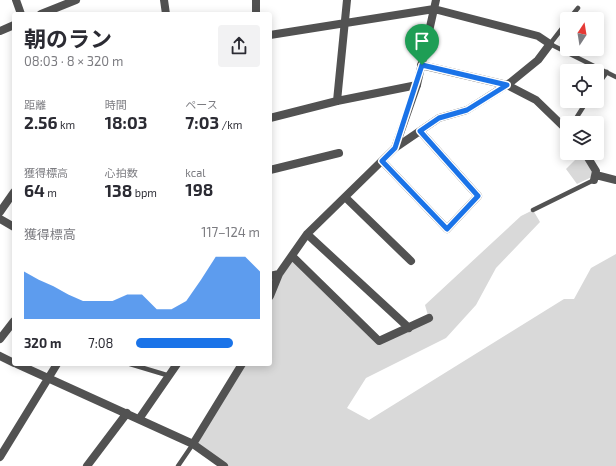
<!DOCTYPE html>
<html lang="ja">
<head>
<meta charset="utf-8">
<style>
  body { margin:0; font-family:"Exo 2","Noto Sans JP",sans-serif; background:#f2f2f3; color:#2b2b33; height:100vh; display:flex; flex-direction:column; font-size:15px; white-space:nowrap }
  * { box-sizing:border-box; margin:0 }
  p { font-size:13px; color:#7c7c81 }
  .icon { flex:none; width:22px; height:22px; fill:none; stroke:currentColor; stroke-width:2; stroke-linecap:round; stroke-linejoin:round }
  .map { position:relative; flex:1; overflow:hidden }
  .panel { position:absolute; left:12px; top:12px; width:260px; height:354px; display:flex; flex-direction:column; background:#fff; border-radius:4px; box-shadow:0 2px 10px #0003 }
  .panel>* { flex:none }
  .needle { width:26px; rotate:12deg }
  .tools { position:absolute; left:560px; top:12px; display:grid; gap:8px }
  .tools a { display:grid; place-items:center; width:44px; height:44px; border-radius:4px; background:#fff; box-shadow:0 2px 10px #0003; font-size:20px }
  .pin { position:absolute; display:grid; place-items:center; width:34px; height:34px; color:#fff; margin:-41px -17px; border-radius:50% 50% 50% 0; rotate:-45deg; box-shadow:0 0 4px #0007 }
  .pin .icon { rotate:45deg }
  .round { display:grid; place-items:center; flex:none; width:42px; height:42px; border-radius:4px; background:#f2f2f3 }
  .summary { display:flex; align-items:center; justify-content:space-between; height:68px; padding:0 12px }
  h1 { font-size:22px; font-weight:700; line-height:30px }
  .figures { display:grid; grid-template-columns:repeat(3,1fr); gap:6px; height:68px; padding:4px 12px }
  .figures div { display:grid; align-content:center }
  .figures b { font-size:17px; font-weight:700 }
  .figures small { font-size:11px; font-weight:400 }
  .figures p { font-size:11px }
  .chart { height:112px; padding:8px 12px }
  .chart p { display:flex; justify-content:space-between }
  .chart svg { width:100%; height:72px; margin-top:4px; fill:#1a73e8; opacity:.7 }
  ul { padding:0 12px; list-style:none; font-size:13px }
  li { display:grid; grid-template-columns:64px 48px 1fr; align-items:center; height:30px }
  li i { height:10px; border-radius:5px; background:#1a73e8 }
  .map>svg:first-child { display:block }
</style>
</head>
<body>
<div class="map">
<svg width="616" height="466" viewBox="0 0 616 466">
  <rect width="100%" height="100%" fill="#fff"/>
  <path fill="#d9d9d9" d="M582 153 596 175 577 184 566 169Z
    M533 210 540 222 496 268 476 305 446 338 366 378 347 408 369 420 564 299H574L591 268 616 254V466H224L193 444 241 364H270V296L292 256 379 341 429 319 425 305 521 216Z"/>
  <g fill="none" stroke-linecap="round" stroke-linejoin="round">
    <path stroke="#525252" stroke-width="4.5" d="M569 19 578 8
      M567 22 550 44 616 77
      M597 86 607 72
      M573 123 587 101
      M533 210 594 180
      M130 364 170 376
      M178 466 193 444"/>
    <path stroke="#525252" stroke-width="8" d="M16 0 21 14
      M164 0 166 14
      M41 14 76 0
      M256 14V0
      M0 31 14 25
      M270 35 434 9 538 36 550 44 538 60 511 82 467 110 439 118 395 148 307 234 279 274 270 276
      M421 65 507 85 536 100 567 130
      M337 101 347 0
      M270 118 337 101 417 85
      M395 148 417 85 436 0
      M585 153 596 171 594 180
      M382 161 447 229 478 196 420 131
      M270 170 339 153
      M596 175 616 180
      M345 197 411 261
      M0 212 14 192
      M0 219 14 227
      M307 234 409 328
      M292 256 379 341 429 318
      M270 296 279 274
      M0 339 14 321
      M0 356 14 363
      M17 364 193 444 224 466
      M139 419 177 364
      M193 444 242 364
      M0 457 57 364
      M87 466 127 413"/>
  </g>
  <g fill="none" stroke-linecap="round" stroke-linejoin="round">
    <g stroke="#fff" stroke-width="8">
      <path id="route" d="M422 65 507 85 467 110 439 118 420 131 478 196 447 229 382 161 395 148Z"/>
    </g>
    <use href="#route" stroke="#1a73e8" stroke-width="5"/>
  </g>
</svg>
<div class="tools">
<a><svg class="needle" viewBox="-14 -14 28 28"><path d="M0-13l5 13h-10z" fill="#e53935"/><path d="M0 13l5-13h-10z" fill="#7c7c81"/></svg></a>
<a><svg class="icon" aria-label="locate" viewBox="0 0 24 24"><circle cx="12" cy="12" r="6"/><path d="M12 2v4M12 18v4M2 12h4M18 12h4"/></svg></a>
<a><svg class="icon" aria-label="layers" viewBox="0 0 24 24"><path d="M12 4l9 5-9 5-9-5zM3 14l9 5 9-5"/></svg></a>
</div>
<div class="pin" style="left:422px;top:65px;background:#1e9e55"><svg class="icon" aria-label="arrive" viewBox="0 0 24 24"><path d="M6 21V4h12l-3 4 3 4H6"/></svg></div>
<section class="panel">
<div class="summary"><div><h1>朝のラン</h1><p>08:03 · 8 × 320 m</p></div><a class="round"><svg class="icon" aria-label="share" viewBox="0 0 24 24"><path d="M12 15V3M7 8l5-5 5 5M5 13v7h14v-7"/></svg></a></div>
<div class="figures">
<div><p>距離</p><b>2.56<small> km</small></b></div>
<div><p>時間</p><b>18:03</b></div>
<div><p>ペース</p><b>7:03<small> /km</small></b></div>
</div>
<div class="figures">
<div><p>獲得標高</p><b>64<small> m</small></b></div>
<div><p>心拍数</p><b>138<small> bpm</small></b></div>
<div><p>kcal</p><b>198</b></div>
</div>
<div class="chart"><p><span>獲得標高</span>117–124 m</p>
<svg viewBox="0 0 160 44" preserveAspectRatio="none"><path d="M0 44V15L10 20L20 24L30 29L40 33L50 33L60 33L70 29L80 29L90 38L100 38L110 33L120 20L130 6L140 6L150 6L160 15V44z"/></svg>
</div>
<ul>
<li><b>320 m</b>7:08<i style="width:78%"></i></li>
</ul>
</section>
</div>
</body>
</html>
